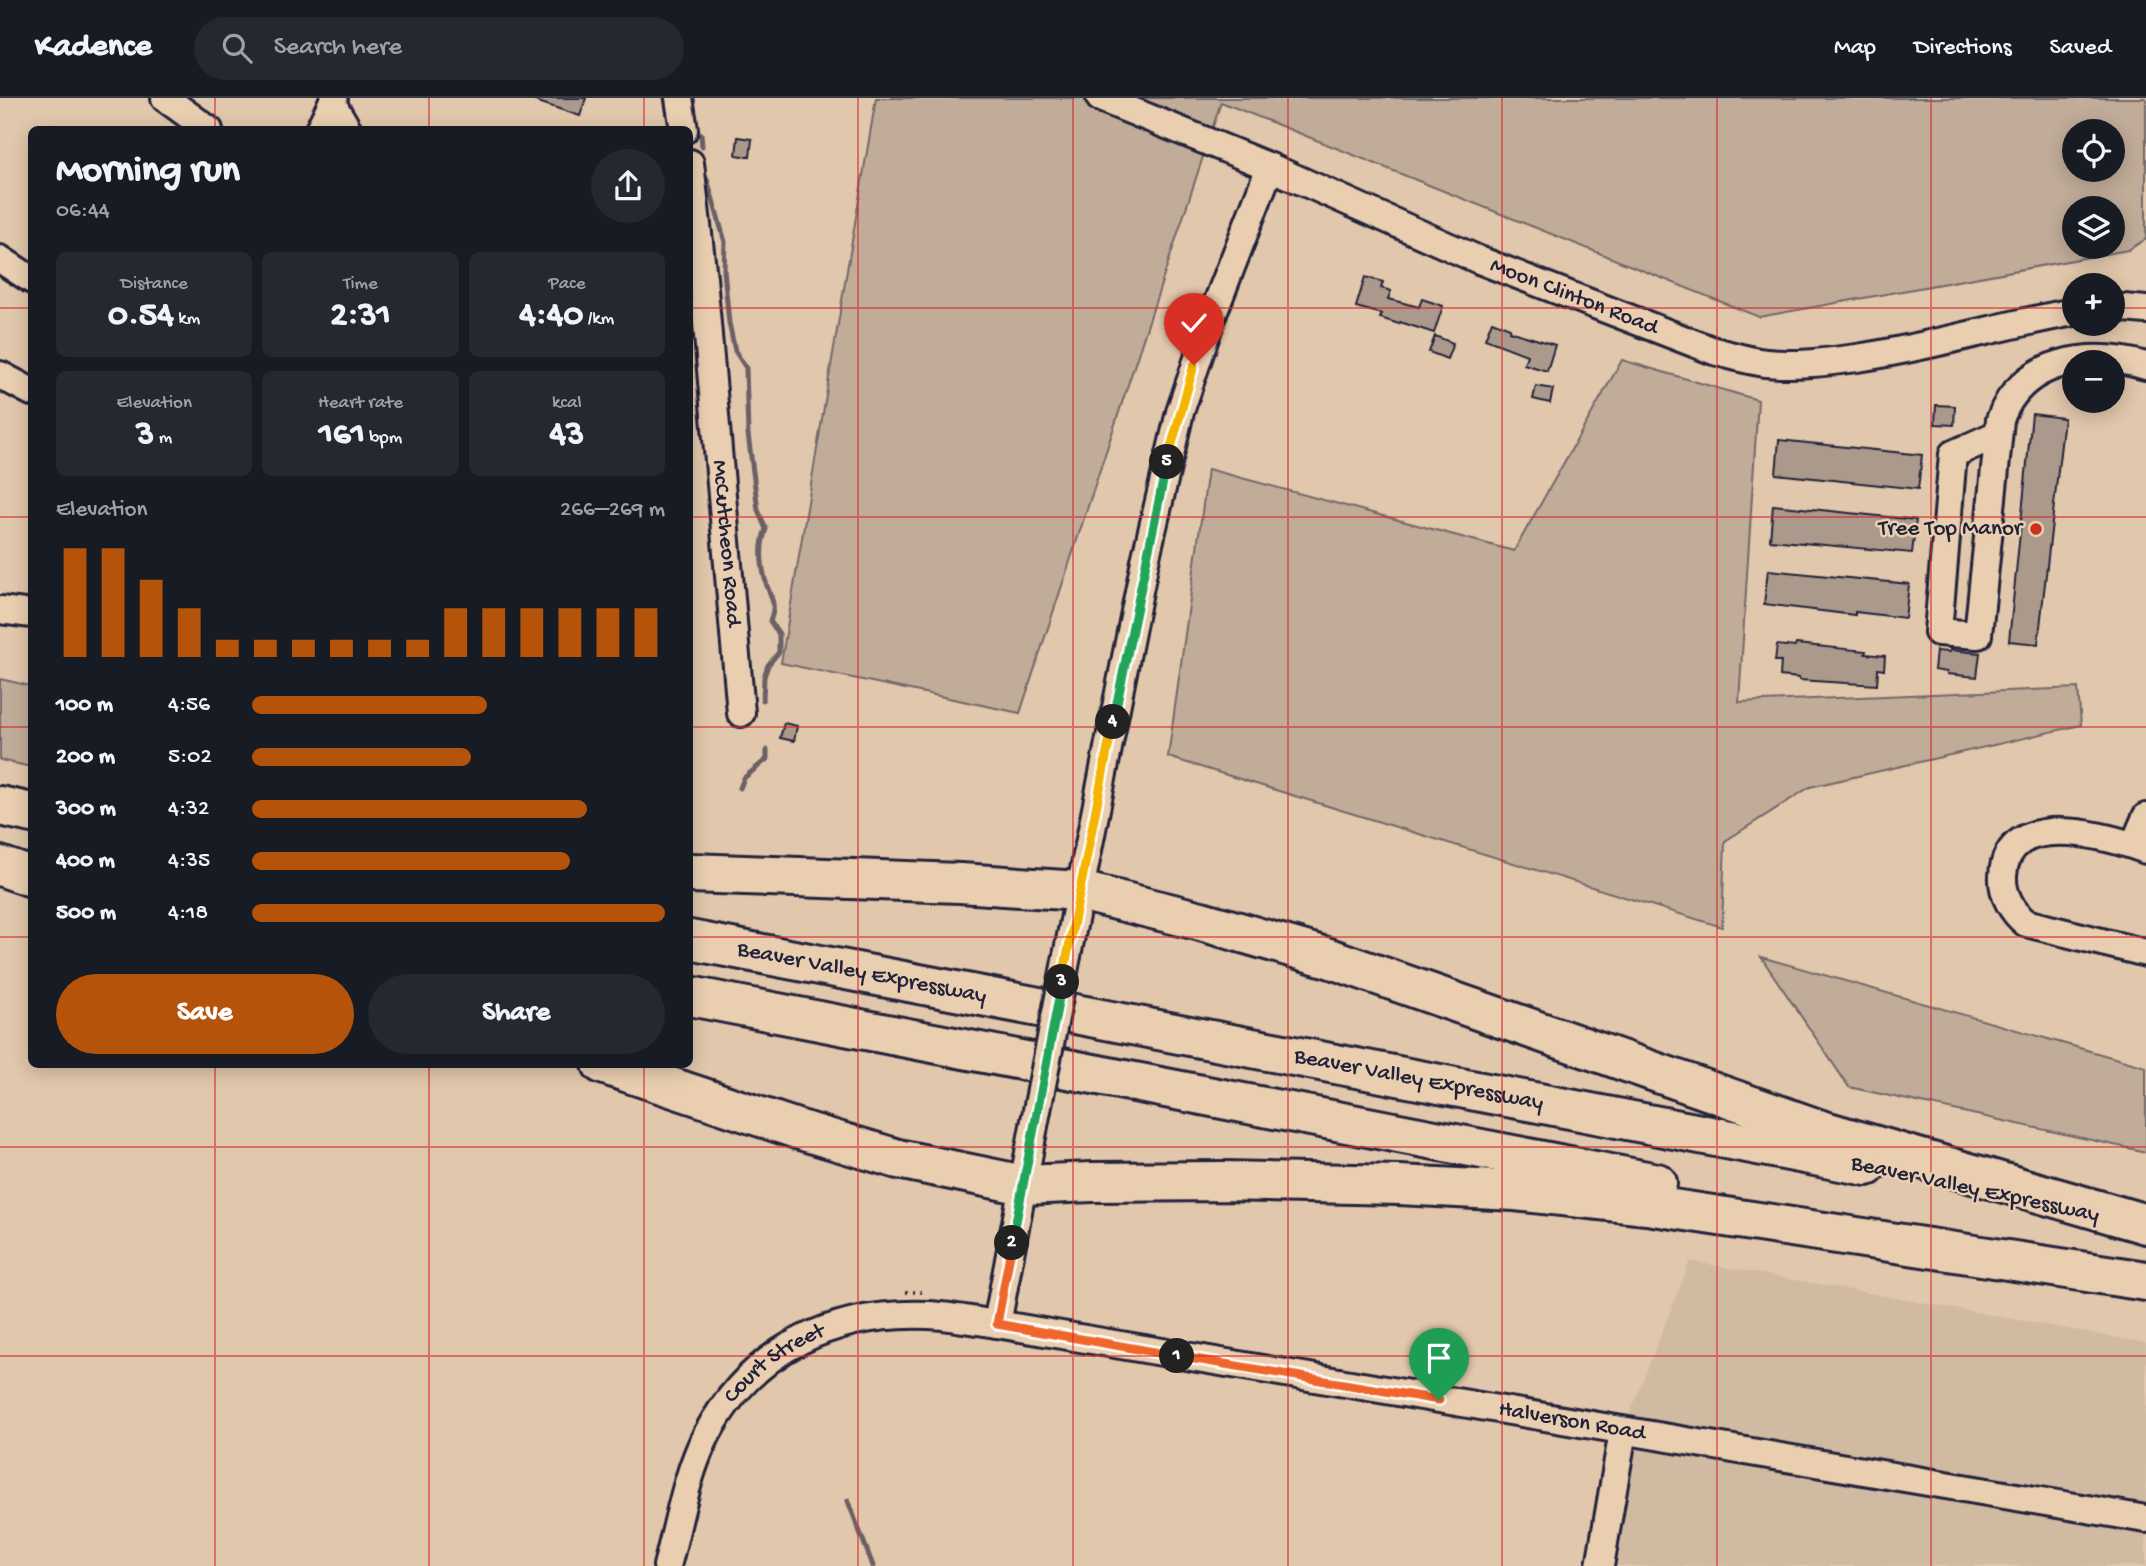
<!DOCTYPE html>
<html lang="en">
<head>
<meta charset="utf-8">
<style>
  body { margin:0; font-family:"Gochi Hand",sans-serif; background:#242831; color:#f1f3f6; height:100vh; display:flex; flex-direction:column; font-size:26px; white-space:nowrap }
  * { box-sizing:border-box; margin:0 }
  p { font-size:23px; color:#9ea1a6 }
  .icon { flex:none; width:38px; height:38px; fill:none; stroke:currentColor; stroke-width:2; stroke-linecap:round; stroke-linejoin:round }
  .map { position:relative; flex:1; overflow:hidden }
  .drawer { position:absolute; left:28px; top:28px; width:665px; height:942px; display:flex; flex-direction:column; background:#171b24; border-radius:10px; box-shadow:0 4px 18px #0003 }
  .drawer>* { flex:none }
  .fabs { position:absolute; left:2062px; top:21px; display:grid; gap:14px }
  .fabs a { display:grid; place-items:center; width:63px; height:63px; border-radius:50%; background:#171b24; box-shadow:0 4px 18px #0003; font-size:35px }
  .pin { position:absolute; display:grid; place-items:center; width:60px; height:60px; color:#fff; margin:-72px -30px; border-radius:50% 50% 50% 0; rotate:-45deg; box-shadow:0 0 7px #0007 }
  .pin .icon { rotate:45deg }
  .km { position:absolute; width:35px; height:35px; margin:-18px; border-radius:50%; background:#222; color:#fff; font-size:19px; line-height:35px; text-align:center }
  .round { display:grid; place-items:center; flex:none; width:74px; height:74px; border-radius:37px; background:#242831 }
  .headline { display:flex; align-items:center; justify-content:space-between; height:119px; padding:0 28px }
  h1 { font-size:38px; font-weight:700; line-height:52px }
  .stats { display:grid; grid-template-columns:repeat(3,1fr); gap:10px; height:119px; padding:7px 28px }
  .stats div { display:grid; align-content:center; border-radius:10px; background:#242831; text-align:center }
  .stats b { font-size:35px; font-weight:700 }
  .stats small { font-size:19px; font-weight:400 }
  .stats p { font-size:19px }
  .chart { height:196px; padding:14px 28px }
  .chart p { display:flex; justify-content:space-between }
  .chart svg { width:100%; height:126px; margin-top:7px; stroke:#b45309; stroke-width:6 }
  .action { display:flex; gap:14px; margin-top:auto; padding:14px 28px }
  .action a { flex:1; height:80px; border-radius:42px; background:#b45309; color:#fff; font-size:28px; font-weight:700; line-height:80px; text-align:center }
  .action a+a { background:#242831; color:#f1f3f6 }
  ul { padding:0 28px; list-style:none; font-size:23px }
  li { display:grid; grid-template-columns:112px 84px 1fr; align-items:center; height:52px }
  li i { height:18px; border-radius:9px; background:#b45309 }
  header { display:flex; align-items:center; gap:42px; box-sizing:border-box; height:98px; padding:0 35px; background:#171b24; border-bottom:2px solid #363941 }
  header strong { font-size:33px }
  nav { display:flex; gap:38px; margin-inline-start:auto; font-size:24px }
  .search { width:490px; height:63px; background:#242831; display:flex; align-items:center; gap:18px; box-sizing:border-box; padding:0 24px; border-radius:38px; color:#9ea1a6; font-size:26px }
  .map>svg:first-child { display:block }
</style>
</head>
<body>
<header>
<strong>Kadence</strong>
<div class="search"><svg class="icon" aria-label="search" viewBox="0 0 24 24"><circle cx="10" cy="10" r="6"/><path d="M15 15l6 6"/></svg>Search here</div>
<nav><a>Map</a><a>Directions</a><a>Saved</a></nav>
</header>
<div class="map">
<svg width="2146" height="1468" viewBox="0 0 2146 1468">
  <rect width="100%" height="100%" fill="#e1c7ab"/>
  <filter id="ink" filterUnits="userSpaceOnUse"><feTurbulence type="fractalNoise" baseFrequency=".0143" numOctaves="2"/><feDisplacementMap in="SourceGraphic" scale="14" xChannelSelector="R" yChannelSelector="G"/><feConvolveMatrix kernelMatrix="1 2 1 2 8 2 1 2 1" color-interpolation-filters="sRGB"/></filter>
  <g filter="url(#ink)">
    <path fill="#d1baa2" d="M1690 1163 2146 1245V1468H1599L1623 1333Z"/>
    <path fill="#c1ac99" stroke="#72676a" stroke-width="2" fill-rule="evenodd" d="M876 0H2146V141L2128 152 1759 219 1221 4 1020 615 781 565ZM2074 33H2112V72H2074ZM2074 110H2112V149H2074Z
      M1622 262 1758 302 1739 604 2078 590 2081 627 1810 689 1725 743 1722 829 1168 659 1208 371 1514 453Z
      M0 581 31 588V669L0 662Z
      M1761 859 2146 969V1054L1849 989Z"/>
    <g fill="none" stroke-linecap="round" stroke-linejoin="round">
      <path stroke="#6a6066" stroke-width="5" d="M665 0 668 18
        M701 36 702 48
        M707 81 725 144 724 172 729 225 735 253 746 270 748 336 758 412 766 431C760 446 761 465 765 481 769 499 778 503 770 523L779 536V554L768 567 764 579 763 602
        M740 690 744 680 767 661V652
        M848 1403 873 1468"/>
    </g>
    <path fill="#ab9a8c" stroke="#22223b" stroke-width="2" d="M535 0H586L580 18 535 3Z
      M738 39 752 41 750 59 736 57Z
      M1365 179 1383 184 1381 190 1391 193 1388 201 1419 209 1422 201 1443 208 1434 235 1400 224 1399 226 1380 220 1382 216 1356 209Z
      M1492 223 1510 230 1509 233 1555 247 1547 273 1524 266 1527 257 1485 241Z
      M1435 238 1453 245 1447 261 1429 254Z
      M1536 288 1553 291 1550 305 1533 301Z
      M1936 307 1955 308 1954 327 1935 326Z
      M2032 316 2064 320 2038 546 2009 543Z
      M1779 342 1922 357 1918 391 1776 376Z
      M1773 407 1916 422 1912 455 1770 442Z
      M1768 472 1909 486 1905 520 1855 514V517L1764 506Z
      M1796 546 1866 553 1865 556 1885 558 1884 572 1878 571 1877 587 1799 582V580L1780 578 1781 563H1775L1777 547 1795 549Z
      M1950 552 1980 555 1977 579 1947 576V574L1934 572 1936 553 1949 554Z
      M784 625 797 628 794 643 780 640Z"/>
    <g fill="none" stroke-linecap="round" stroke-linejoin="round">
      <g stroke="#22223b" stroke-width="32">
        <g id="minor">
          <path d="M165 0 209 32"/>
          <path d="M334 0 332 5 348 32"/>
          <path d="M679 0 684 32"/>
          <path id="s1" d="M1100 0 1270 69 1479 162 1714 253C1731 257 1748 263 1766 265 1796 268 1827 264 1857 260 1931 249 2001 227 2074 214"/>
          <path d="M319 32 332 5"/>
          <path id="s2" d="M690 65 703 180 741 615"/>
          <path d="M0 161 32 182"/>
          <path d="M2112 209 2146 212"/>
          <path d="M0 277 32 294"/>
          <path d="M1998 336 1953 356 1938 534 1978 537 2000 322C2021 261 2090 252 2146 268"/>
          <path d="M0 512 32 516"/>
          <path d="M2134 747 2146 719"/>
          <path d="M2146 752C2107 738 2006 709 2003 778 2002 796 2012 814 2026 825L2146 855"/>
          <path d="M1067 858 1145 463 1180 314 1214 213 1270 69"/>
          <path d="M997 1226 1034 1028"/>
          <path id="s3" d="M667 1468C679 1424 686 1376 707 1336 753 1250 834 1213 929 1217 951 1218 975 1223 997 1226L2146 1421"/>
          <path d="M1600 1468 1623 1333"/>
        </g>
      </g>
      <g stroke="#22223b" stroke-width="44">
        <g id="highway">
          <path d="M0 708 32 715"/>
          <path d="M0 768 32 779"/>
          <path d="M690 775 960 785 1080 793 1201 823 1329 860 1821 1032 2146 1126"/>
          <path id="s4" d="M690 842 1867 1068"/>
          <path d="M690 898 1657 1085"/>
          <path d="M602 966 797 1031 898 1061 1024 1087 1092 1084 1223 1083 1399 1087 1515 1093 1647 1107 2146 1183"/>
        </g>
      </g>
      <path stroke="#22223b" stroke-width="3.5" stroke-dasharray="2 5" stroke-linecap="butt" d="M906 1194H926"/>
      <use href="#minor" stroke="#e9ceb0" stroke-width="26"/>
      <use href="#highway" stroke="#e9ceb0" stroke-width="38"/>
      <g stroke="#22223b" stroke-width="32" stroke-linecap="butt">
        <path id="minor-bridge" d="M1034 1028 1067 858"/>
      </g>
      <use href="#minor-bridge" stroke="#e9ceb0" stroke-width="26"/>
    </g>
  </g>
  <g fill="none" stroke-linecap="round" stroke-linejoin="round" filter="url(#ink)">
    <g stroke="#fff" stroke-width="14">
      <path id="split-1" d="M1177 1258 1439 1302"/>
    </g>
    <g stroke="#fff" stroke-width="14">
      <path id="split-2" d="M1012 1145 997 1226 1177 1258"/>
    </g>
    <g stroke="#fff" stroke-width="14">
      <path id="split-3" d="M1012 1145 1062 884"/>
    </g>
    <g stroke="#fff" stroke-width="14">
      <path id="split-4" d="M1062 884 1113 624"/>
    </g>
    <g stroke="#fff" stroke-width="14">
      <path id="split-5" d="M1113 624 1167 364"/>
    </g>
    <g stroke="#fff" stroke-width="14">
      <path id="split-6" d="M1167 364 1194 267"/>
    </g>
    <use href="#split-1" stroke="#f0652b" stroke-width="9"/>
    <use href="#split-2" stroke="#f0652b" stroke-width="9"/>
    <use href="#split-3" stroke="#22a559" stroke-width="9"/>
    <use href="#split-4" stroke="#f5b400" stroke-width="9"/>
    <use href="#split-5" stroke="#22a559" stroke-width="9"/>
    <use href="#split-6" stroke="#f5b400" stroke-width="9"/>
  </g>
  <path fill="none" stroke="#d62828" stroke-width="2" stroke-opacity="0.55" d="M215 0V32M429 0V32M644 0V32M858 0V1468M1073 0V1468M1288 0V1468M1502 0V1468M1717 0V1468M1931 0V1468M0 210H32M690 210H2074M2112 210H2146M0 419H32M690 419H2146M0 629H32M690 629H2146M0 839H32M690 839H2146M215 966V1468M429 966V1468M644 966V1468M0 1049H2146M0 1258H2146"/>
  <circle fill="#c8321e" stroke="#e9ceb0" stroke-width="2.5" cx="2036" cy="431" r="7"/>
  <g text-anchor="middle" dominant-baseline="central" stroke-width="5" stroke-linejoin="round" paint-order="stroke">
    <g font-size="23" fill="#22223b" stroke="#e9ceb0">
      <text stroke="none"><textPath href="#s1" startOffset="514">Moon Clinton Road</textPath></text>
      <text stroke="none"><textPath href="#s2" startOffset="382">McCutcheon Road</textPath></text>
      <text stroke="none"><textPath href="#s4" startOffset="175">Beaver Valley Expressway</textPath></text>
      <text stroke="none"><textPath href="#s4" startOffset="742">Beaver Valley Expressway</textPath></text>
      <text transform="translate(1975 1092) rotate(12)">Beaver Valley Expressway</text>
      <text stroke="none"><textPath href="#s3" startOffset="238">Court Street</textPath></text>
      <text stroke="none"><textPath href="#s3" startOffset="1057">Halverson Road</textPath></text>
    </g>
    <g font-size="23" fill="#22223b" stroke="#e9ceb0" text-anchor="end">
      <text x="2022" y="431">Tree Top Manor</text>
    </g>
  </g>
</svg>
<div class="fabs">
<a><svg class="icon" aria-label="locate" viewBox="0 0 24 24"><circle cx="12" cy="12" r="6"/><path d="M12 2v4M12 18v4M2 12h4M18 12h4"/></svg></a>
<a><svg class="icon" aria-label="layers" viewBox="0 0 24 24"><path d="M12 4l9 5-9 5-9-5zM3 14l9 5 9-5"/></svg></a>
<a>+</a>
<a>−</a>
</div>
<div class="pin" style="left:1439px;top:1302px;background:#1e9e55"><svg class="icon" aria-label="arrive" viewBox="0 0 24 24"><path d="M6 21V4h12l-3 4 3 4H6"/></svg></div>
<div class="pin" style="left:1194px;top:267px;background:#d93025"><svg class="icon" aria-label="check" viewBox="0 0 24 24"><path d="M5 12l5 5 9-10"/></svg></div>
<b class="km" style="left:1177px;top:1258px">1</b>
<b class="km" style="left:1012px;top:1145px">2</b>
<b class="km" style="left:1062px;top:884px">3</b>
<b class="km" style="left:1113px;top:624px">4</b>
<b class="km" style="left:1167px;top:364px">5</b>
<section class="drawer">
<div class="headline"><div><h1>Morning run</h1><p>06:44</p></div><a class="round"><svg class="icon" aria-label="share" viewBox="0 0 24 24"><path d="M12 15V3M7 8l5-5 5 5M5 13v7h14v-7"/></svg></a></div>
<div class="stats">
<div><p>Distance</p><b>0.54<small> km</small></b></div>
<div><p>Time</p><b>2:31</b></div>
<div><p>Pace</p><b>4:40<small> /km</small></b></div>
</div>
<div class="stats">
<div><p>Elevation</p><b>3<small> m</small></b></div>
<div><p>Heart rate</p><b>161<small> bpm</small></b></div>
<div><p>kcal</p><b>43</b></div>
</div>
<div class="chart"><p><span>Elevation</span>266–269 m</p>
<svg viewBox="0 0 160 44" preserveAspectRatio="none"><path d="M5 44V6M15 44V6M25 44V17M35 44V27M45 44V38M55 44V38M65 44V38M75 44V38M85 44V38M95 44V38M105 44V27M115 44V27M125 44V27M135 44V27M145 44V27M155 44V27"/></svg>
</div>
<ul>
<li><b>100 m</b>4:56<i style="width:57%"></i></li>
<li><b>200 m</b>5:02<i style="width:53%"></i></li>
<li><b>300 m</b>4:32<i style="width:81%"></i></li>
<li><b>400 m</b>4:35<i style="width:77%"></i></li>
<li><b>500 m</b>4:18<i style="width:100%"></i></li>
</ul>
<div class="action"><a>Save</a><a>Share</a></div>
</section>
</div>
</body>
</html>
